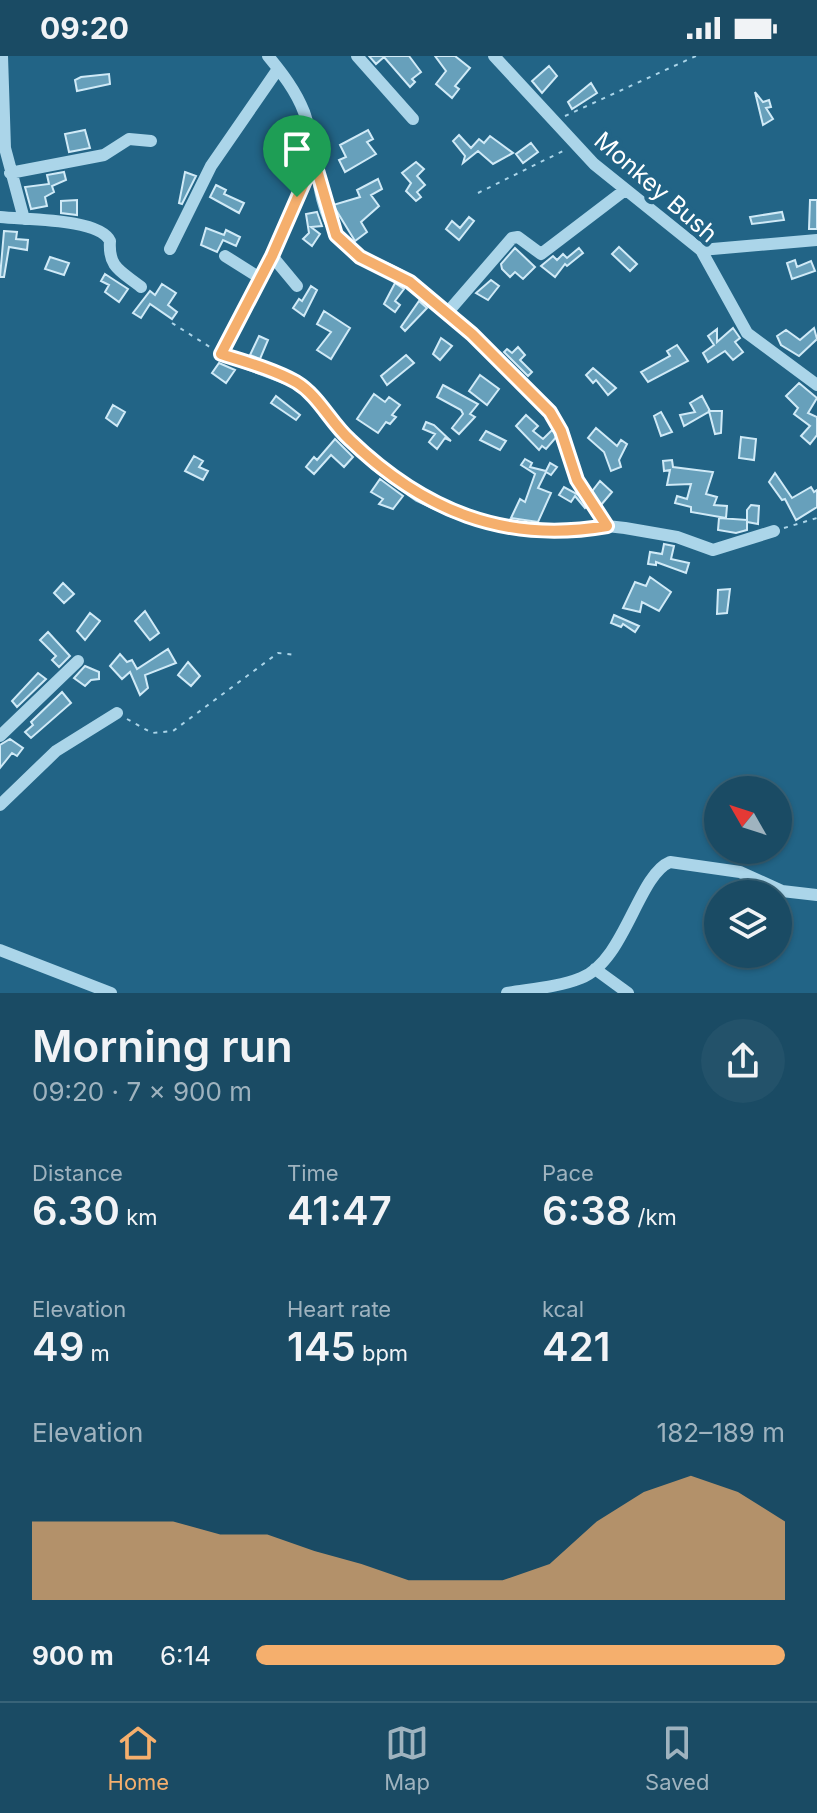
<!DOCTYPE html>
<html lang="en">
<head>
<meta charset="utf-8">
<style>
  body { margin:0; font-family:Inter,sans-serif; background:#23526a; color:#f1f3f6; height:100vh; display:flex; flex-direction:column; font-size:30px; white-space:nowrap }
  * { box-sizing:border-box; margin:0 }
  p { font-size:26px; color:#9fb3bf }
  .icon { flex:none; width:44px; height:44px; fill:none; stroke:currentColor; stroke-width:2; stroke-linecap:round; stroke-linejoin:round }
  .map { position:relative; height:937px; overflow:hidden }
  .side { display:flex; flex-direction:column; background:#1a4b64; flex:1 }
  .side>* { flex:none }
  .needle { width:52px; rotate:309deg }
  .controls { position:absolute; left:704px; top:720px; display:grid; gap:16px }
  .controls a { display:grid; place-items:center; width:88px; height:88px; border-radius:50%; background:#1a4b64; box-shadow:0 2px 6px #0004,0 0 0 2px #386378; font-size:40px }
  .pin { position:absolute; display:grid; place-items:center; width:68px; height:68px; color:#fff; margin:-82px -34px; border-radius:50% 50% 50% 0; rotate:-45deg; box-shadow:0 0 8px #0007 }
  .pin .icon { rotate:45deg }
  .round { display:grid; place-items:center; flex:none; width:84px; height:84px; border-radius:42px; background:#23526a }
  .headline { display:flex; align-items:center; justify-content:space-between; height:136px; padding:0 32px }
  h1 { font-size:44px; font-weight:600; line-height:60px }
  .metrics { display:grid; grid-template-columns:repeat(3,1fr); gap:12px; height:136px; padding:8px 32px }
  .metrics div { display:grid; align-content:center }
  .metrics b { font-size:40px; font-weight:600 }
  .metrics small { font-size:22px; font-weight:400 }
  .metrics p { font-size:22px }
  .chart { height:224px; padding:16px 32px }
  .chart p { display:flex; justify-content:space-between }
  .chart svg { width:100%; height:144px; margin-top:8px; fill:#f5af6d; opacity:.7 }
  ul { padding:0 32px; list-style:none; font-size:26px }
  li { display:grid; grid-template-columns:128px 96px 1fr; align-items:center; height:60px }
  li i { height:20px; border-radius:10px; background:#f5af6d }
  .status { display:flex; justify-content:space-between; align-items:center; height:56px; padding:0 40px; background:#1a4b64; direction:ltr }
  .status svg { height:22px; fill:currentColor }
  .dock { display:flex; justify-content:space-around; align-items:center; height:112px; border-top:2px solid #386378; background:#1a4b64; font-size:22px; color:#9fb3bf }
  .dock a { display:grid; justify-items:center; gap:4px }
  .dock .active { color:#f5af6d }
  .map>svg:first-child { display:block }
</style>
</head>
<body>
<div class="status"><b>09:20</b><svg viewBox="0 0 49 12"><path d="M0 12V9h3v3zM5 12V6h3v6zM10 12V3h3v9zM15 12V0h3v12zM26 1h20v11H26zM47 4h2v5h-2z"/></svg></div>
<div class="map">
<svg width="817" height="937" viewBox="0 0 817 937">
  <rect width="100%" height="100%" fill="#226486"/>
  <path fill="#67a0bb" stroke="#d0eaf7" stroke-width="2" d="M369 0H409L421 16 412 23 415 26 410 31 384 1 376 8Z
    M435 0H455L470 12 455 30 459 33 452 42 436 28 446 15Z
    M549 10 557 20 542 37 532 25Z
    M109 18 110 28 77 35 75 24 81 21Z
    M591 27 597 37 572 53 568 46Z
    M755 36 763 46 769 44 771 51 766 52 773 63 763 69Z
    M85 74 90 92 69 96 65 78Z
    M368 74 373 83 367 86 376 98 345 116 339 104 346 101 340 89Z
    M459 79 471 92 479 83 484 87 490 80 513 97 493 108 478 95 463 107 465 100 453 85Z
    M531 87 538 96 523 107 516 98Z
    M416 106 424 113 417 120 425 129 417 136 421 141 416 145 406 135 411 127 402 117Z
    M64 116 66 124 52 130 54 136 45 141 47 150 31 153 25 131 49 128 47 119Z
    M185 116 196 120 182 148 179 147Z
    M378 123 382 133 371 139 379 150 361 166 367 176 355 185 333 149 360 141 357 134Z
    M216 129 226 134 224 138 244 147 239 157 210 141Z
    M77 144V159L61 157V145Z
    M810 144H817V173H809Z
    M317 156 322 170 311 171 320 178 312 190 303 183 309 177 306 158Z
    M782 156 784 164 752 168 750 161Z
    M469 161 474 165 459 184 446 173 452 165 460 172Z
    M206 172 224 179 226 174 240 181 236 190 223 184 217 196 201 189Z
    M4 175 17 176 16 183 28 184 27 194 9 191 4 221H0Z
    M619 191 637 208 630 215 612 198Z
    M515 192 535 211 523 223 515 216 510 221 502 213 501 208Z
    M579 192 583 197 567 210 565 208 555 221 541 210 553 200 557 204 563 198 567 202Z
    M50 201 69 207 64 219 45 213Z
    M795 204 797 211 811 205 815 215 792 223 787 207Z
    M105 218 128 233 119 246 105 236 109 229 101 225Z
    M491 224 499 230 488 244 476 237Z
    M395 227 404 233 395 245 400 249 395 256 384 248Z
    M162 228 176 237 168 249 177 256 172 263 150 248 141 262 133 257 150 235 155 239Z
    M311 230 317 234 304 260 293 252 299 243 302 245Z
    M419 245 427 252 405 275 401 271Z
    M324 255 350 272 331 303 317 294 331 276 317 268Z
    M733 272 740 282 735 286 743 296 733 304 725 295 708 306 703 297 714 289 708 280 717 273V286Z
    M814 272 817 283 799 300 781 289 777 280 786 274 800 284Z
    M259 280 268 284 260 303 250 299Z
    M441 282 452 290 440 304 433 298Z
    M677 289 688 305 648 326 641 316 670 300 667 295Z
    M518 291 525 299 520 304 532 316 528 320 504 296 507 293 512 297Z
    M406 299 414 307 387 329 381 320Z
    M219 307 235 314 226 327 212 317Z
    M593 312 616 332 608 339 596 324 593 327 586 319Z
    M480 319 499 333 487 349 469 335Z
    M799 327 817 342 808 357 817 361V379L810 388 801 380 810 370 794 358 798 352 786 340Z
    M443 329 478 348 470 358 475 361 459 378 452 372 463 358 461 354 437 341Z
    M374 338 385 346 389 341 400 349 392 359 396 361 390 368 386 366 378 377 357 363Z
    M276 340 300 359 296 364 271 347Z
    M702 340 710 355 684 370 680 359 695 356 690 347Z
    M113 349 125 356 117 370 106 362Z
    M709 355H722L721 377 715 378Z
    M661 356 672 376 661 380 654 360Z
    M526 359 538 370 533 375 543 383 552 374 558 379 546 393 542 390 539 394 516 370Z
    M426 366 434 369 451 385 445 382 437 393 429 386 435 378 423 373Z
    M596 372 617 390 621 384 627 388 619 404 621 411 611 415 604 396 588 382Z
    M486 375 506 385 500 394 480 384Z
    M741 381 756 383 754 404 739 402Z
    M335 383 353 401 344 411 331 399 314 418 306 411 314 401 317 404Z
    M194 400 203 405 199 411 208 415 203 424 185 415Z
    M525 403 532 407 530 411 546 415 550 407 557 411 551 419 546 416 538 432 551 437 538 466 511 462 520 443 525 446 535 418 521 409Z
    M672 404 673 411 713 416 706 438 717 441 714 449 727 450 726 462 691 456V451L675 447 677 440 687 443 691 428 667 429 670 414 664 415 663 405Z
    M775 417 792 442 811 431 814 436 817 434V451L796 464 785 443 782 444 769 426Z
    M380 423 403 440 393 453 379 448 383 443 371 436Z
    M600 425 612 436 601 449 595 444 585 452 575 440 571 446 559 439 564 431 586 443Z
    M751 449 759 450 758 468 747 466V474L736 477 718 474 719 462 747 464V454Z
    M664 488 674 490 671 503 689 507 686 517 656 506V509L648 508 650 496 662 498Z
    M650 521 671 536 659 555 642 546 640 556 623 552 635 526 646 530Z
    M63 527 74 538 64 547 54 537Z
    M730 533 727 557 717 558 718 534Z
    M145 555 159 577 150 584 135 565Z
    M90 557 100 565 85 584 77 575Z
    M614 559 639 570 635 576 623 568 621 571 611 567Z
    M48 576 70 600 59 611 52 604 56 600 40 584Z
    M168 593 176 607 145 619 148 632 140 639 130 616 122 623 110 610 120 598 127 606 132 604 137 613Z
    M188 606 200 620 191 630 178 619Z
    M85 610 99 616V623L91 624 85 630 74 622Z
    M38 617 46 623 17 651 12 645Z
    M62 636 71 647 31 682 25 676 33 669 31 666Z
    M10 683 23 692 17 700 12 697 0 712V689Z"/>
  <g fill="none" stroke-linecap="round" stroke-linejoin="round">
    <path stroke="#abd5e9" stroke-width="2" stroke-dasharray="4 6" stroke-linecap="butt" d="M565 60 696 0
      M478 137 567 93
      M172 267 213 293
      M554 364 577 424 602 462
      M784 472 817 462
      M127 663 152 677 173 675 278 597 296 599"/>
    <path stroke="#abd5e9" stroke-width="12" d="M2 0 5 92 24 163
      M268 0C282 17 296 35 304 56 318 95 314 143 337 179 353 206 389 208 412 227 461 268 507 310 550 356
      M357 0 413 63
      M494 0 594 108 701 194 747 277 817 329
      M314 104 272 200 221 298 297 327 319 345 337 372 375 409 418 440 453 456 491 468 547 476H571L607 470 625 472 677 481 713 494 774 475
      M10 117 104 99 129 83 151 85
      M0 161C25 164 99 162 110 185 108 212 121 215 141 231
      M170 193 211 110 278 13
      M701 194 817 184
      M225 200 260 222
      M272 200 297 230
      M447 257 512 182 518 181 541 198 625 134
      M0 680 78 605
      M0 749 56 695 117 657
      M0 894 111 937
      M595 913 628 937
      M507 937C531 933 559 931 581 922 625 905 638 819 670 806L740 816 782 835 817 839"/>
  </g>
  <g fill="none" stroke-linecap="round" stroke-linejoin="round">
    <g stroke="#fff" stroke-width="16">
      <path id="route" d="M314 104 336 179 360 201 410 226 472 278 550 356 561 375 577 424 607 470C504 488 423 454 350 384 330 366 319 340 296 326 272 313 246 306 221 298L272 200Z"/>
    </g>
    <use href="#route" stroke="#f5af6d" stroke-width="10"/>
  </g>
  <g text-anchor="middle" dominant-baseline="central" stroke-width="8" stroke-linejoin="round" paint-order="stroke">
    <g font-size="24" fill="#fff" stroke="#226486">
      <text transform="translate(656 131) rotate(41)">Monkey Bush</text>
    </g>
  </g>
</svg>
<div class="controls">
<a><svg class="needle" viewBox="-14 -14 28 28"><path d="M0-13l5 13h-10z" fill="#e53935"/><path d="M0 13l5-13h-10z" fill="#9fb3bf"/></svg></a>
<a><svg class="icon" aria-label="layers" viewBox="0 0 24 24"><path d="M12 4l9 5-9 5-9-5zM3 14l9 5 9-5"/></svg></a>
</div>
<div class="pin" style="left:297px;top:141px;background:#1e9e55"><svg class="icon" aria-label="arrive" viewBox="0 0 24 24"><path d="M6 21V4h12l-3 4 3 4H6"/></svg></div>
</div>
<section class="side">
<div class="headline"><div><h1>Morning run</h1><p>09:20 · 7 × 900 m</p></div><a class="round"><svg class="icon" aria-label="share" viewBox="0 0 24 24"><path d="M12 15V3M7 8l5-5 5 5M5 13v7h14v-7"/></svg></a></div>
<div class="metrics">
<div><p>Distance</p><b>6.30<small> km</small></b></div>
<div><p>Time</p><b>41:47</b></div>
<div><p>Pace</p><b>6:38<small> /km</small></b></div>
</div>
<div class="metrics">
<div><p>Elevation</p><b>49<small> m</small></b></div>
<div><p>Heart rate</p><b>145<small> bpm</small></b></div>
<div><p>kcal</p><b>421</b></div>
</div>
<div class="chart"><p><span>Elevation</span>182–189 m</p>
<svg viewBox="0 0 160 44" preserveAspectRatio="none"><path d="M0 44V20L10 20L20 20L30 20L40 24L50 24L60 29L70 33L80 38L90 38L100 38L110 33L120 20L130 11L140 6L150 11L160 20V44z"/></svg>
</div>
<ul>
<li><b>900 m</b>6:14<i style="width:100%"></i></li>
</ul>
</section>
<nav class="dock">
<a class="active"><svg class="icon" aria-label="home" viewBox="0 0 24 24"><path d="M3 11l9-7 9 7M6 9v11h12V9"/></svg>Home</a>
<a><svg class="icon" aria-label="map" viewBox="0 0 24 24"><path d="M3 6l6-2 6 2 6-2v14l-6 2-6-2-6 2zM9 4v14M15 6v14"/></svg>Map</a>
<a><svg class="icon" aria-label="saved" viewBox="0 0 24 24"><path d="M7 4h10v16l-5-4-5 4z"/></svg>Saved</a>
</nav>
</body>
</html>
